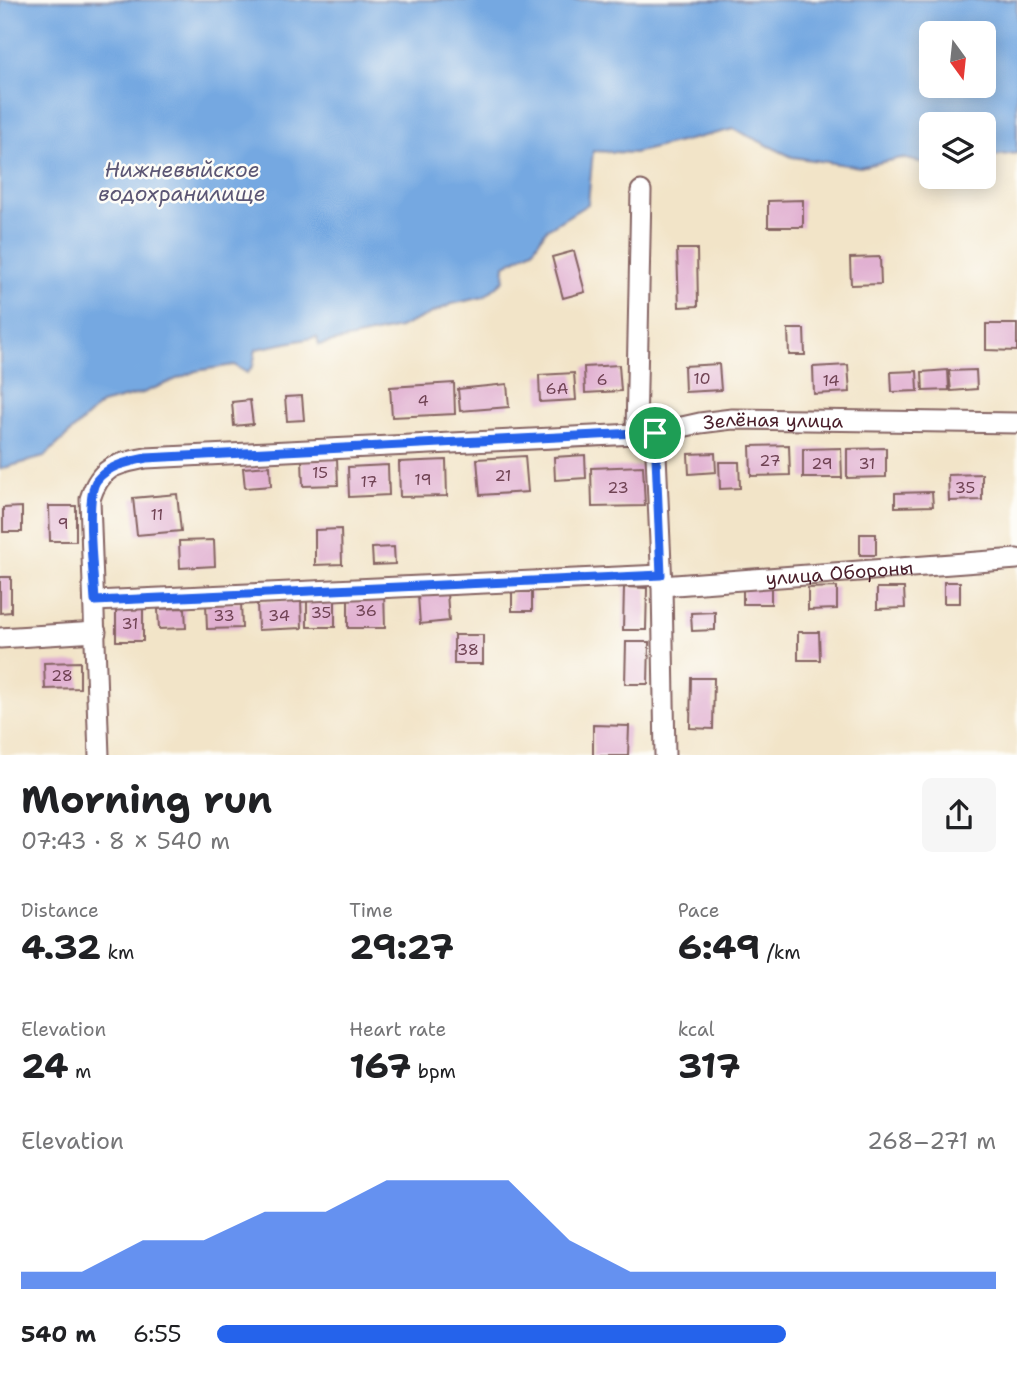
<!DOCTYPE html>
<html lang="en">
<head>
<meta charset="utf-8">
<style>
  body { margin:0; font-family:"Shantell Sans",sans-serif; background:#f6f6f6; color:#202124; height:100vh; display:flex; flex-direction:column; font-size:26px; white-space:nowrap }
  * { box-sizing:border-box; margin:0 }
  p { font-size:23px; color:#757577 }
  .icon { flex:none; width:38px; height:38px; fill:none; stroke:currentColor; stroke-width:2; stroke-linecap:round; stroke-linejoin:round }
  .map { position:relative; height:755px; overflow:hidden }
  .drawer { display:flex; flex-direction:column; background:#fff; flex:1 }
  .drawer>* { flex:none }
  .needle { width:46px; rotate:165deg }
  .controls { position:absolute; left:919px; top:21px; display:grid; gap:14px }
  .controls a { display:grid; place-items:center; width:77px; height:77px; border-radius:10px; background:#fff; box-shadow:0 4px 18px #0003; font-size:35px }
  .pin { position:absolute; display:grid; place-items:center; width:60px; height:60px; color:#fff; margin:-30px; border:4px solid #fff; border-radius:50%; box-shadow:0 2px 7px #0007 }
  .round { display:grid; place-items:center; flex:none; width:74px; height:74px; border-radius:10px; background:#f6f6f6 }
  .headline { display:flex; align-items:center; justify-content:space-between; height:119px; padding:0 21px }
  h1 { font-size:38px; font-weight:700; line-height:52px }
  .metrics { display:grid; grid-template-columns:repeat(3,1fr); gap:10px; height:119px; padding:7px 21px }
  .metrics div { display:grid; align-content:center }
  .metrics b { font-size:35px; font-weight:700 }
  .metrics small { font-size:19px; font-weight:400 }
  .metrics p { font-size:19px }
  .chart { height:196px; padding:14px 21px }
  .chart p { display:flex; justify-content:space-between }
  .chart svg { width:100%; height:126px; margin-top:7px; fill:#2563eb; opacity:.7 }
  ul { padding:0 21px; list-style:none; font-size:23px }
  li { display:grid; grid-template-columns:112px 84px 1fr; align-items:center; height:52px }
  li i { height:18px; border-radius:9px; background:#2563eb }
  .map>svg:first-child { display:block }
</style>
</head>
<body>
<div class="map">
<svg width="1017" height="756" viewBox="0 0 1017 756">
  <rect width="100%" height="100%" fill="#fdfcf7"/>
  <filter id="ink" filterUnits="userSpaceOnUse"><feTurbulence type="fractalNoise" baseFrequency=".0143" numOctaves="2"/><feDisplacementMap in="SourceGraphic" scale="14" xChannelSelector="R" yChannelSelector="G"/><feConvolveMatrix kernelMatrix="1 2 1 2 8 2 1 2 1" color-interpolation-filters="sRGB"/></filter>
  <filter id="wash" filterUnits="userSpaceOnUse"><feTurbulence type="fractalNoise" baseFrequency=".00686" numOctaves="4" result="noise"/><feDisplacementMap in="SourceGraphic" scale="28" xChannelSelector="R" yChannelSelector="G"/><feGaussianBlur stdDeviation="1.57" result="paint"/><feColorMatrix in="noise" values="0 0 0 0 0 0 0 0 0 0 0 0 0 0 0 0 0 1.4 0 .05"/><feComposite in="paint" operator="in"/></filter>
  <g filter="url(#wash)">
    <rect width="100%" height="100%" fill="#f2e4c8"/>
    <path fill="#74a8e1" stroke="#5f6486" stroke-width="2" fill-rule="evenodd" d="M0 0H1017V153L984 157V124H931V164H929L901 158 860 167 792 157 734 129 634 153 593 151 588 204 546 230 533 250 505 265 504 280 484 297 452 304 399 328 319 345 317 337 256 349 253 366 247 373 234 365 196 371 143 393 101 404 44 457 0 469ZM931 33H984V86H931Z"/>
    <g id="blocks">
      <path fill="#e1b0d1" d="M803 200V227H768V201Z
        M677 249H697L698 306 679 307Z
        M574 251 585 292 563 298 552 257Z
        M880 257 881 284 851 285 850 258Z
        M986 324H1017V351L986 350Z
        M788 329H804L805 355H789Z
        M719 364 721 390 685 392 684 366Z
        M619 365 621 391 585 393 584 367Z
        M848 365 850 392 814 394 813 367Z
        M948 370 949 390 923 391 922 372Z
        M976 370 977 389 951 391 949 371Z
        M917 371 918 391 892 392 891 372Z
        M574 373 576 400 540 402 539 375Z
        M454 383 455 414 392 417 390 387Z
        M507 384 509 407 460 411 458 389Z
        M302 396 304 420 287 421 285 397Z
        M250 400 253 424 234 426 232 402Z
        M789 445 790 475 751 476 750 446Z
        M841 448 842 478H803V449Z
        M886 448V477L847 478V449Z
        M715 453 716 472 689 474 688 454Z
        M585 455 586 478 555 480 554 457Z
        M525 456 528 492 480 495 477 459Z
        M337 458 338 485 303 486 302 460Z
        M446 460 447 496 400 497 399 462Z
        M719 462H739L740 488 720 489Z
        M388 465 389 495 349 497 348 467Z
        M270 466 271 486 245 488 243 468Z
        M643 466 645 506 592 507 591 468Z
        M982 474V500L949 501 948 475Z
        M932 492 933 506 895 507V493Z
        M177 494 181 531 137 535 133 498Z
        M49 506H76V541H50Z
        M22 507V532H3V508Z
        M341 529 342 564 315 565V530Z
        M860 534H876V555H860Z
        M214 540 215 566 180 568 179 541Z
        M394 547 395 564 373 565 372 548Z
        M0 577H11V612L0 613Z
        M944 582H960V603H944Z
        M771 583V604H743V584Z
        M624 587 647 588 646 630H623Z
        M837 587V609L808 610V588Z
        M877 588H904L905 608 877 609Z
        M384 591 385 628H348V592Z
        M512 592H532V611H512Z
        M447 593 449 621 420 624 418 595Z
        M307 598H335V627H307Z
        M301 600 302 628 258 630 257 601Z
        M241 602 242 628 207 629 206 603Z
        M143 605V641H116V606Z
        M185 608 186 628 159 629 158 609Z
        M715 612V630L692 631 691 613Z
        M798 632H819L820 660H798Z
        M454 635H483V664H454Z
        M626 642H649L648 684H625Z
        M80 662V688L45 689 44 663Z
        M691 678H714L713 729 690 728Z
        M593 725 629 726 628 756H593Z"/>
    </g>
  </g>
  <g filter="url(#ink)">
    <use href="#blocks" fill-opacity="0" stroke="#856462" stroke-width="2"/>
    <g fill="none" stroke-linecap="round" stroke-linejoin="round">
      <g stroke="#856462" stroke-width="23">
        <g id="minor">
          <path d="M636 433 641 191"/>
          <path d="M655 433 662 586 665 756"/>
          <path id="s1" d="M662 586 1017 559"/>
          <path d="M95 601 661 575"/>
          <path d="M0 638 96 632"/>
          <path id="s2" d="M99 756 90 499C100 467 115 464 146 458L655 433 700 423 732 419 1017 423"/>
        </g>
      </g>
      <use href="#minor" stroke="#fff" stroke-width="19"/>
    </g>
  </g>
  <g fill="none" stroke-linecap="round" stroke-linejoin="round" filter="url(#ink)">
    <g stroke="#fff" stroke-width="14">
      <path id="route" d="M636 433H655L661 575 95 601C94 577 84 496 97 480 109 465 128 462 146 458Z"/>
    </g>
    <use href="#route" stroke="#2563eb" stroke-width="9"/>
  </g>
  <g text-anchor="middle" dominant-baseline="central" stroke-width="5" stroke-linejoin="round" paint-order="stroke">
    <g font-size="16" fill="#704354">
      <text x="702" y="378">10</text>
      <text x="602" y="379">6</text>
      <text x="831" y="380">14</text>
      <text x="557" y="388">6А</text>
      <text x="423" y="400">4</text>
      <text x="770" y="460">27</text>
      <text x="822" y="463">29</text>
      <text x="867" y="463">31</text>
      <text x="320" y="472">15</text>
      <text x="503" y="475">21</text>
      <text x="423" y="479">19</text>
      <text x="369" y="481">17</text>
      <text x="618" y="487">23</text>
      <text x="965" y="487">35</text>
      <text x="157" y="514">11</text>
      <text x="63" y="523">9</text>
      <text x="366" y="610">36</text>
      <text x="321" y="612">35</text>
      <text x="224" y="615">33</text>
      <text x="279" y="615">34</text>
      <text x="130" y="623">31</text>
      <text x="468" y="649">38</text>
      <text x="62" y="675">28</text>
    </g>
    <g font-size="19" fill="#4a1f2b" stroke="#fdfcf7">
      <text stroke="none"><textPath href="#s2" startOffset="961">Зелёная улица</textPath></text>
      <text stroke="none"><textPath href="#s1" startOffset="178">улица Обороны</textPath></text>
    </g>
    <g font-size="21" font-style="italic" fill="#5b5674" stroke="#fdfcf7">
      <text x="182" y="170">Нижневыйское<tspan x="182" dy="24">водохранилище</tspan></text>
    </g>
  </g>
</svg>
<div class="controls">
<a><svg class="needle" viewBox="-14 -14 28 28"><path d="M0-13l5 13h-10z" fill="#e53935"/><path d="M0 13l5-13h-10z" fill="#757577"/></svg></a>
<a><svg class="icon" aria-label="layers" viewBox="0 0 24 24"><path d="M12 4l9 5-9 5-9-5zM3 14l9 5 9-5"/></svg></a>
</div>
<div class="pin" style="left:655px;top:433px;background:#1e9e55"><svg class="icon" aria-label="arrive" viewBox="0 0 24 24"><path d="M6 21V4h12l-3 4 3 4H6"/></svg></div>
</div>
<section class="drawer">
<div class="headline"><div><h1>Morning run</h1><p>07:43 · 8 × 540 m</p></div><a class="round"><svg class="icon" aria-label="share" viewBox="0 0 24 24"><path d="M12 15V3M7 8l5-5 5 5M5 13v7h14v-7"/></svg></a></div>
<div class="metrics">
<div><p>Distance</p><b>4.32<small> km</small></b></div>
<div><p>Time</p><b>29:27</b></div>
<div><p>Pace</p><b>6:49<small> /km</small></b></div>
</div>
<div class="metrics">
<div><p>Elevation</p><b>24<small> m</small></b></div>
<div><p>Heart rate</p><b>167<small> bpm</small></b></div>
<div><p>kcal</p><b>317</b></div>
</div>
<div class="chart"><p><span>Elevation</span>268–271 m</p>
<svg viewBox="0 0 160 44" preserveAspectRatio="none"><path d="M0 44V38L10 38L20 27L30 27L40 17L50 17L60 6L70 6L80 6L90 27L100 38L110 38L120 38L130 38L140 38L150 38L160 38V44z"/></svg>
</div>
<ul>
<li><b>540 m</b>6:55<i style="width:73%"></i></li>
</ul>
</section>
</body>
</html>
